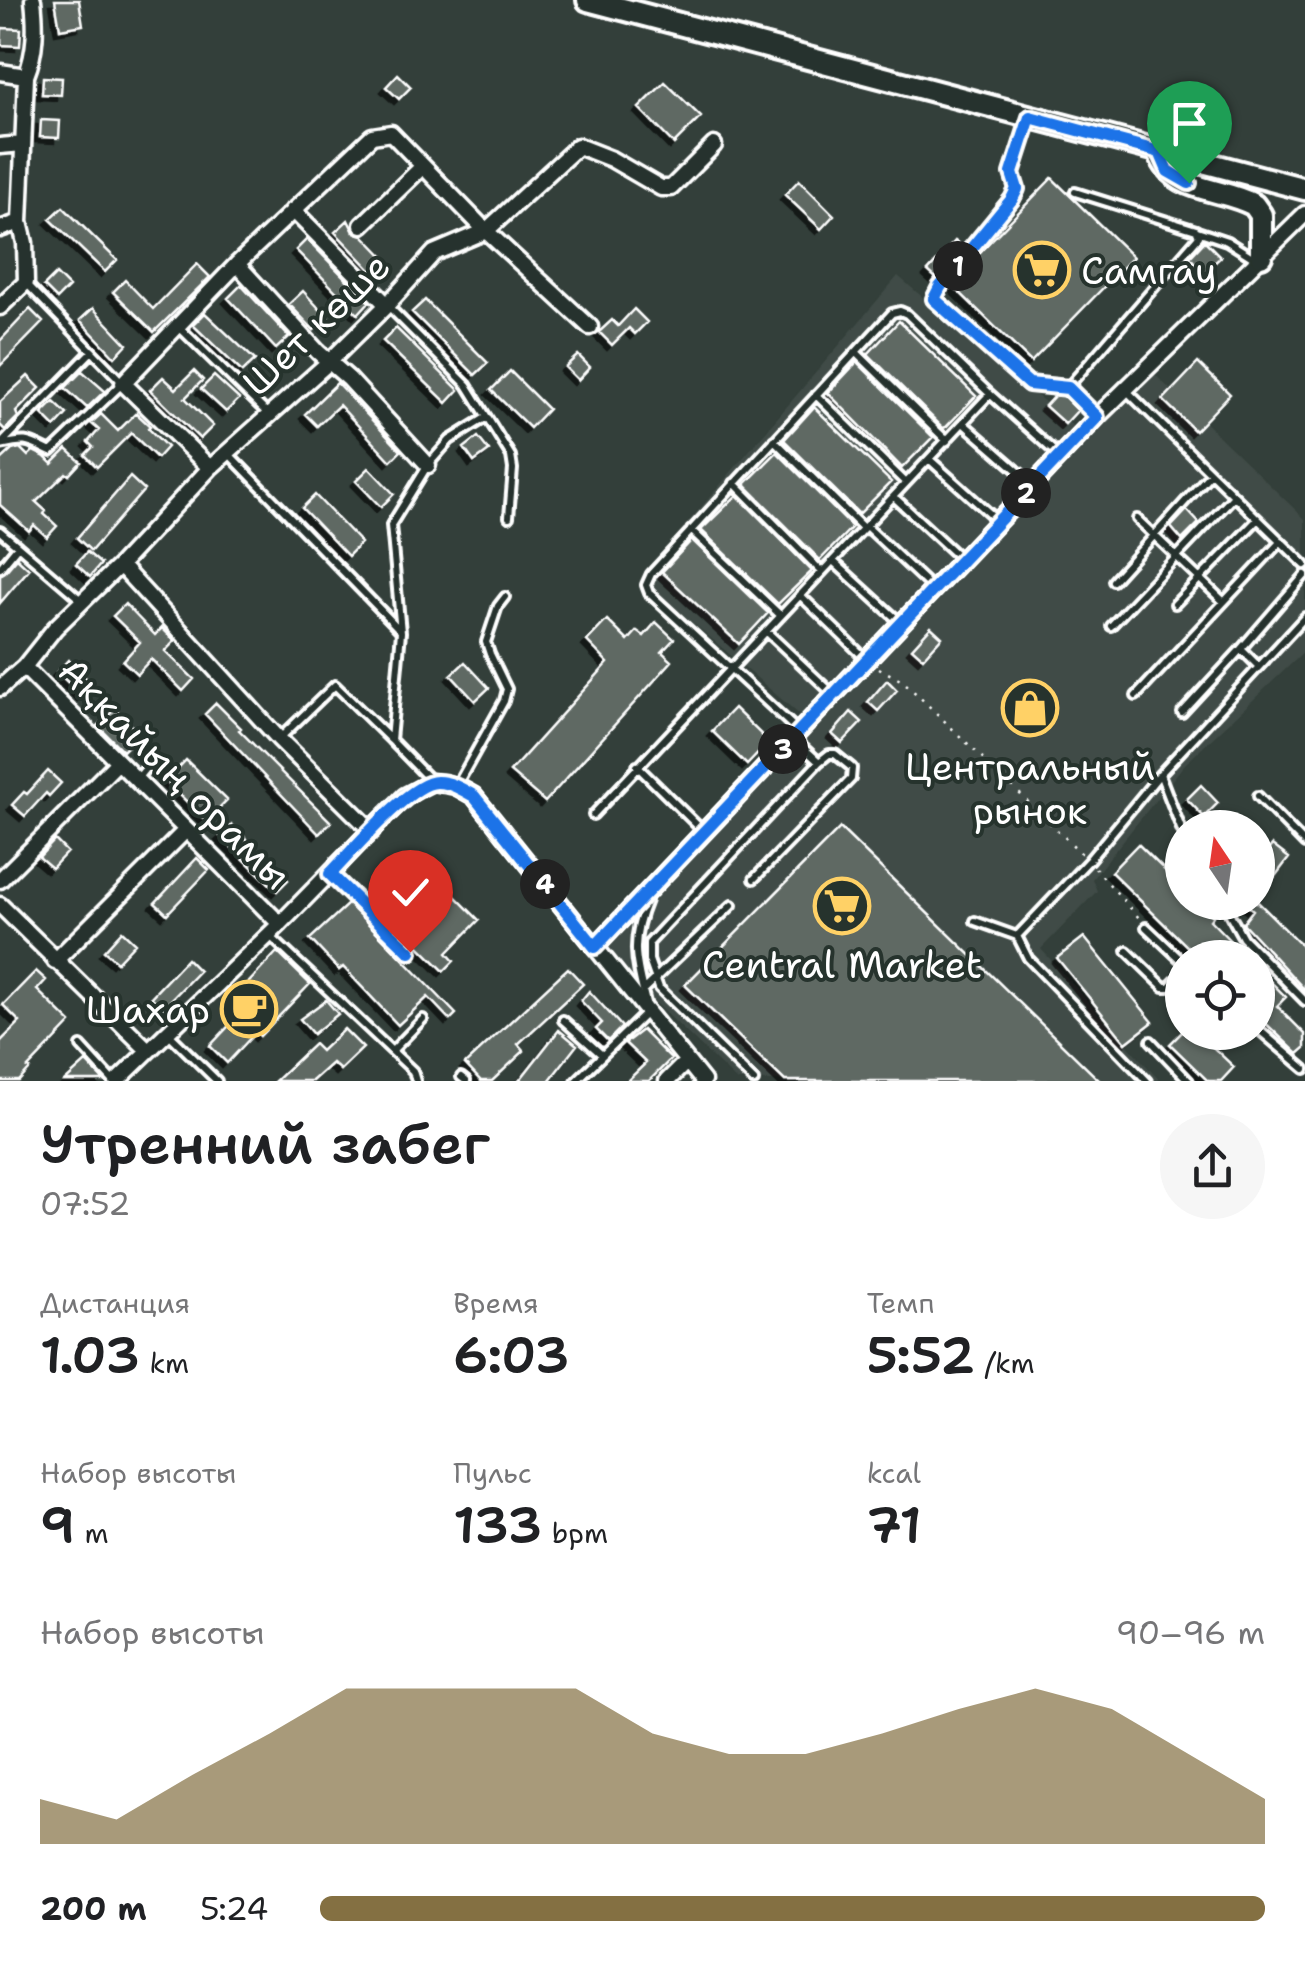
<!DOCTYPE html>
<html lang="ru">
<head>
<meta charset="utf-8">
<style>
  body { margin:0; font-family:"Shantell Sans",sans-serif; background:#f6f6f6; color:#202124; height:100vh; display:flex; flex-direction:column; font-size:38px; white-space:nowrap }
  * { box-sizing:border-box; margin:0 }
  p { font-size:32px; color:#757577 }
  .icon { flex:none; width:55px; height:55px; fill:none; stroke:currentColor; stroke-width:2; stroke-linecap:round; stroke-linejoin:round }
  .map { position:relative; height:1081px; overflow:hidden }
  .drawer { display:flex; flex-direction:column; background:#fff; flex:1 }
  .drawer>* { flex:none }
  .needle { width:65px; rotate:347deg }
  .buttons { position:absolute; left:1165px; top:810px; display:grid; gap:20px }
  .buttons a { display:grid; place-items:center; width:110px; height:110px; border-radius:50%; background:#fff; box-shadow:0 2px 8px #0004; font-size:50px }
  .pin { position:absolute; display:grid; place-items:center; width:85px; height:85px; color:#fff; margin:-102px -42px; border-radius:50% 50% 50% 0; rotate:-45deg; box-shadow:0 0 10px #0007 }
  .pin .icon { rotate:45deg }
  .km { position:absolute; width:50px; height:50px; margin:-25px; border-radius:50%; background:#222; color:#fff; font-size:28px; line-height:50px; text-align:center }
  .round { display:grid; place-items:center; flex:none; width:105px; height:105px; border-radius:52px; background:#f6f6f6 }
  .overview { display:flex; align-items:center; justify-content:space-between; height:170px; padding:0 40px }
  h1 { font-size:55px; font-weight:600; line-height:75px }
  .figures { display:grid; grid-template-columns:repeat(3,1fr); gap:15px; height:170px; padding:10px 40px }
  .figures div { display:grid; align-content:center }
  .figures b { font-size:50px; font-weight:600 }
  .figures small { font-size:28px; font-weight:400 }
  .figures p { font-size:28px }
  .chart { height:280px; padding:20px 40px }
  .chart p { display:flex; justify-content:space-between }
  .chart svg { width:100%; height:180px; margin-top:10px; fill:#847042; opacity:.7 }
  ul { padding:0 40px; list-style:none; font-size:32px }
  li { display:grid; grid-template-columns:160px 120px 1fr; align-items:center; height:75px }
  li i { height:25px; border-radius:12px; background:#847042 }
  .map>svg:first-child { display:block }
</style>
</head>
<body>
<div class="map">
<svg width="1305" height="1081" viewBox="0 0 1305 1081">
  <defs>
    <filter id="shadow"><feDropShadow dx="-5" dy="5" stdDeviation="0" flood-color="#0009"/></filter>
  </defs>
  <rect width="100%" height="100%" fill="#333f3a"/>
  <filter id="ink" filterUnits="userSpaceOnUse"><feTurbulence type="fractalNoise" baseFrequency=".01" numOctaves="2"/><feDisplacementMap in="SourceGraphic" scale="20" xChannelSelector="R" yChannelSelector="G"/><feConvolveMatrix kernelMatrix="1 2 1 2 8 2 1 2 1" color-interpolation-filters="sRGB"/></filter>
  <g filter="url(#ink)">
    <path fill="#404c47" d="M898 276 1075 428 801 716 641 578Z
      M1145 365 1305 519V651L1184 765 1092 879 1097 891 1041 949 1160 1081H737L590 940 1060 457Z"/>
    <path fill="#5f6964" stroke="#fff" stroke-width="2.5" filter="url(#shadow)" d="M55 0H79L83 25 60 29Z
      M2 28 21 29 20 46 1 45Z
      M398 74 411 87 399 99 386 87Z
      M43 77 62 78 61 95 42 94Z
      M665 82 701 117 674 144 639 108Z
      M41 120 60 121 59 138 40 137Z
      M1052 178 1133 257 1031 362 952 285 974 258Z
      M799 180 834 215 821 229 785 195Z
      M63 207 117 260 105 272 50 219Z
      M348 220 354 232 363 235 386 259 372 271 335 232Z
      M307 239 369 302 358 314 296 250Z
      M955 241 964 248 938 280 928 271Z
      M1205 241 1221 257 1203 273 1190 257Z
      M197 264 210 277 154 332 113 292 125 280 153 309Z
      M56 274 69 287 57 299 44 286Z
      M241 285 289 337 276 349 228 298Z
      M303 291 328 318 314 330 289 304Z
      M425 300 488 363 475 375 412 312Z
      M93 308 127 344 115 357 80 320Z
      M30 309 43 322 0 366V341Z
      M634 309 647 322 635 334 629 328 612 345 599 332 612 320 618 326Z
      M205 313 255 360 242 372 193 325Z
      M899 321 976 396 946 427 943 428 868 354Z
      M396 328 459 390 447 403 383 341Z
      M578 355 590 367 578 380 565 367Z
      M857 362 933 437 902 468 828 393Z
      M1198 363 1230 394 1195 431 1163 400Z
      M82 371 105 391 87 408 65 388Z
      M194 371 203 380 185 398 213 426 200 439 150 390 163 377 176 389Z
      M510 371 548 409 530 428 491 390Z
      M28 376 40 388 16 412 18 417 5 430 0 425V402Z
      M214 376 239 399 226 412 201 389Z
      M337 383 401 451 391 461 339 405 317 426 305 414Z
      M1057 393H1061L1078 410 1065 424 1045 406Z
      M54 402 67 414 55 427 42 414Z
      M814 407 891 482 859 514 784 440Z
      M136 413 150 426 148 428 167 447 157 458 131 433 97 467 85 455 93 447 88 442 99 430 91 423 101 414 118 431Z
      M478 437 489 451 474 462 464 448Z
      M20 448 28 456 33 451 45 457 52 464 67 449 81 462 69 475 66 473 36 502 46 511 44 514 57 526 47 537 34 525 29 531 0 505V461L12 450Z
      M777 452 852 527 820 560 746 486V483Z
      M369 468 394 494 381 507 356 481Z
      M130 477 144 490 91 551 77 538Z
      M315 495 361 543 348 556 302 508Z
      M737 495 812 571 778 604 701 530Z
      M1187 510 1199 523 1182 540 1171 527Z
      M692 540 768 613 739 644 662 572Z
      M87 552 101 564 90 577 76 564Z
      M17 558 29 569 0 603V575L5 572Z
      M125 604 155 635 162 628 175 641 165 651 194 679 183 691 151 659 137 674 123 661 140 642 113 616Z
      M607 620 628 641 637 631 644 636 656 622 674 639 662 652 672 661 545 802 510 772 608 663 587 641Z
      M931 627 942 637 923 658 912 648Z
      M68 660 93 685 82 696 57 672Z
      M465 662 489 688 475 701 451 675Z
      M887 680 897 690 878 711 868 702Z
      M216 703 241 728 239 730 331 822 319 834 205 714Z
      M734 708 769 742 747 765 712 731Z
      M115 709 140 734 123 751 98 726Z
      M851 712 862 722 842 743 832 734Z
      M186 760 227 800 206 821 166 781Z
      M48 771 61 783 49 796 46 793 25 816 12 805 24 792 27 794Z
      M1201 785 1218 803 1204 817 1187 799Z
      M232 825 288 880 277 891 220 836Z
      M840 828 1100 1081H785L685 985Z
      M55 840 67 852 52 868 39 857Z
      M1138 844 1182 887V902H1199L1213 916 1210 920 1247 958H1199L1111 872Z
      M1272 845 1289 858 1258 899V864Z
      M197 858 209 870 167 914 155 903Z
      M424 865 479 920 447 953 454 961 444 971 366 894 394 866 409 881Z
      M1244 902H1258L1305 949V990L1243 923 1253 910Z
      M349 903 456 1014 450 1020 428 997 398 1025 343 967 339 970 310 939Z
      M122 931 135 943 117 962 104 951Z
      M1084 937 1153 1022 1126 1043 1057 958Z
      M277 952 310 984 260 1036 256 1032 227 1063 210 1046 239 1015 228 1005Z
      M187 959 199 971 163 1008 151 997Z
      M568 968 583 984 518 1044 524 1051 492 1081H481L465 1064Z
      M1258 969 1286 997 1277 1006 1305 1034V1048L1298 1054 1258 1016Z
      M36 971 46 980 37 990 71 1023 28 1068 30 1069 19 1081H0V1042L20 1022 3 1005Z
      M589 991 622 1027 608 1041 596 1029 602 1023 581 1001Z
      M326 1000 338 1014 313 1034 300 1019Z
      M344 1029 363 1048 340 1070 332 1063 312 1081H275L314 1044 321 1051Z
      M559 1030 577 1045 549 1081H519Z
      M642 1030 671 1059 649 1081H627L646 1063 625 1043Z
      M1182 1032H1197L1234 1067 1221 1081H1208L1170 1044Z
      M86 1062 104 1081H65Z"/>
    <g fill="none" stroke-linecap="round" stroke-linejoin="round">
      <g stroke="#fff" stroke-width="14">
        <path id="lane" d="M1029 119 1012 173 1017 189 1013 199 941 287 934 299 1029 384 1068 387
          M1075 192 1196 230 1199 236 1068 387 1096 416
          M1197 231 1227 241 1257 260
          M387 305 467 385 511 456 513 469 509 517
          M177 325 268 414
          M856 352 947 441
          M1126 390 1305 565
          M816 395 906 483
          M963 423 1034 485
          M774 440 863 528
          M1 444 92 351
          M0 445C28 439 26 440 51 452L123 383 26 283
          M228 453 400 630
          M929 459 999 522
          M734 483 822 572
          M894 497 962 560
          M1137 519 1224 602
          M866 526 934 590
          M691 530 780 615
          M0 531 18 546
          M833 561 902 624
          M0 568 18 546 82 601
          M1113 581 1211 473
          M800 595 867 660
          M1175 604 1258 519
          M1111 626 1234 496
          M766 631 834 695
          M1259 667 1241 649 1305 575
          M1136 696 1281 541
          M1182 713 1241 649
          M798 731 649 593 646 585 651 574 892 313 900 311 907 314 990 394 1058 455
          M280 738 335 685 391 740
          M794 739 819 762
          M637 766 704 832
          M137 779 149 764 158 772
          M432 782 391 740 401 632 391 525 428 465 450 440 487 417
          M457 785 504 701 507 689 490 654 486 642 498 606 505 597
          M1258 796 1305 844
          M593 815 990 394
          M1182 831 1160 774 1305 617
          M330 875 409 952
          M754 879 851 779 852 768 835 754H829L819 762 649 943V960L659 988 754 1081
          M1223 902 1243 938 1305 1001
          M975 921 1017 936
          M1146 927 1182 961
          M269 935 413 1071 416 1081
          M1127 951 1164 987H1169L1182 974
          M643 990 732 905
          M563 1020 602 1055
          M1258 1029 1305 1069
          M169 1034 217 1081
          M1151 1041 1189 1081
          M81 1046 113 1081
          M392 1051 423 1019
          M461 1077 466 1081
          M576 1081 648 1011C637 965 628 946 647 900
          M1147 1081 1028 958 1017 936 1089 860 1160 774"/>
      </g>
      <g stroke="#fff" stroke-width="21">
        <path id="street" d="M0 72 26 76 20 222 25 243 26 282 0 307
          M26 76C36 51 36 27 33 0
          M0 146 23 144
          M293 210 387 305
          M362 225 423 166
          M0 229 20 222
          M237 264 318 352 349 379 428 465
          M210 468 123 383 237 264 372 136 391 133 486 231 590 327
          M120 565 279 739 372 831
          M24 667 280 924
          M0 688 24 667 55 628 120 565 210 468 329 362 387 305 434 253 486 231 578 146 611 159 661 188H671L714 145
          M0 880 118 762
          M0 905 148 1050
          M595 947 1097 417 1305 214
          M55 961 186 830
          M117 1081 280 924 405 796 432 782 456 786 474 796 703 1081
          M667 1081 687 1061"/>
      </g>
      <g stroke="#fff" stroke-width="28">
        <path id="secondary" d="M588 0 1305 189
          M1159 152C1174 194 1219 186 1254 205L1261 215V256"/>
      </g>
      <path stroke="#fff" stroke-width="2.5" stroke-dasharray="2.5 8" stroke-linecap="butt" d="M879 668 904 682 1083 855
        M1095 868 1139 918"/>
      <use href="#lane" stroke="#26332d" stroke-width="6"/>
      <use href="#street" stroke="#26332d" stroke-width="14"/>
      <use href="#secondary" stroke="#26332d" stroke-width="20"/>
    </g>
  </g>
  <g fill="none" stroke-linecap="round" stroke-linejoin="round" filter="url(#ink)">
    <g stroke="#fff" stroke-width="20">
      <path id="route" d="M410 952 330 874C351 853 410 782 437 782 451 782 463 790 474 796L595 947 1097 417 1068 388 1029 384 934 299 940 287 1012 199 1017 189 1012 173 1030 117 1160 152 1168 171 1189 183"/>
    </g>
    <use href="#route" stroke="#1a73e8" stroke-width="12"/>
  </g>
  <defs>
    <g id="supermarket-ring" transform="scale(2.875)"><circle r="9.5" fill="#26332d" stroke="#ffd166" stroke-width="1.5"/><path d="M-6-5.5h2.5l.6 2H6L4.5 2H-2.5L-4.4-4H-6ZM-1.5 3.2a1.3 1.3 0 1 0 .1 0ZM3 3.2a1.3 1.3 0 1 0 .1 0Z" fill="#ffd166"/></g>
    <g id="shop-ring" transform="scale(2.875)"><circle r="9.5" fill="#26332d" stroke="#ffd166" stroke-width="1.5"/><path d="M-5-2.5h2.3a2.7 3.5 0 0 1 5.4 0H5L5.5 6h-11ZM-1.5-2.5h3a1.5 2.3 0 0 0-3 0Z" fill="#ffd166"/></g>
    <g id="cafe-ring" transform="scale(2.875)"><circle r="9.5" fill="#26332d" stroke="#ffd166" stroke-width="1.5"/><path d="M-5.5-4.5H6V0H3Q3 3.5 0 3.5H-2.5Q-5.5 3.5-5.5 0ZM3-3.2v2h1.7v-2ZM-6 4.5H4V6H-6Z" fill="#ffd166"/></g>
  </defs>
  <g fill-rule="evenodd">
    <use href="#supermarket-ring" x="1042" y="270"/>
    <use href="#shop-ring" x="1030" y="708"/>
    <use href="#supermarket-ring" x="842" y="906"/>
    <use href="#cafe-ring" x="249" y="1009"/>
  </g>
  <g text-anchor="middle" dominant-baseline="central" stroke-width="8" stroke-linejoin="round" paint-order="stroke">
    <g font-size="38" fill="#fff" stroke="#26332d">
      <text x="1081" y="270" text-anchor="start">Самгау</text>
      <text x="1030" y="766">Центральный<tspan x="1030" dy="44">рынок</tspan></text>
      <text x="842" y="964">Central Market</text>
      <text x="210" y="1009" text-anchor="end">Шахар</text>
    </g>
    <g font-size="38" fill="#fff" stroke="#26332d">
      <text transform="translate(316 324) rotate(-44)">Шет көше</text>
      <text transform="translate(175 773) rotate(45)">Аққайың орамы</text>
    </g>
  </g>
</svg>
<div class="buttons">
<a><svg class="needle" viewBox="-14 -14 28 28"><path d="M0-13l5 13h-10z" fill="#e53935"/><path d="M0 13l5-13h-10z" fill="#757577"/></svg></a>
<a><svg class="icon" aria-label="locate" viewBox="0 0 24 24"><circle cx="12" cy="12" r="6"/><path d="M12 2v4M12 18v4M2 12h4M18 12h4"/></svg></a>
</div>
<div class="pin" style="left:1189px;top:183px;background:#1e9e55"><svg class="icon" aria-label="arrive" viewBox="0 0 24 24"><path d="M6 21V4h12l-3 4 3 4H6"/></svg></div>
<div class="pin" style="left:410px;top:952px;background:#d93025"><svg class="icon" aria-label="check" viewBox="0 0 24 24"><path d="M5 12l5 5 9-10"/></svg></div>
<b class="km" style="left:958px;top:266px">1</b>
<b class="km" style="left:1026px;top:493px">2</b>
<b class="km" style="left:783px;top:749px">3</b>
<b class="km" style="left:545px;top:884px">4</b>
</div>
<section class="drawer">
<div class="overview"><div><h1>Утренний забег</h1><p>07:52</p></div><a class="round"><svg class="icon" aria-label="share" viewBox="0 0 24 24"><path d="M12 15V3M7 8l5-5 5 5M5 13v7h14v-7"/></svg></a></div>
<div class="figures">
<div><p>Дистанция</p><b>1.03<small> km</small></b></div>
<div><p>Время</p><b>6:03</b></div>
<div><p>Темп</p><b>5:52<small> /km</small></b></div>
</div>
<div class="figures">
<div><p>Набор высоты</p><b>9<small> m</small></b></div>
<div><p>Пульс</p><b>133<small> bpm</small></b></div>
<div><p>kcal</p><b>71</b></div>
</div>
<div class="chart"><p><span>Набор высоты</span>90–96 m</p>
<svg viewBox="0 0 160 44" preserveAspectRatio="none"><path d="M0 44V33L10 38L20 27L30 17L40 6L50 6L60 6L70 6L80 17L90 22L100 22L110 17L120 11L130 6L140 11L150 22L160 33V44z"/></svg>
</div>
<ul>
<li><b>200 m</b>5:24<i style="width:100%"></i></li>
</ul>
</section>
</body>
</html>
